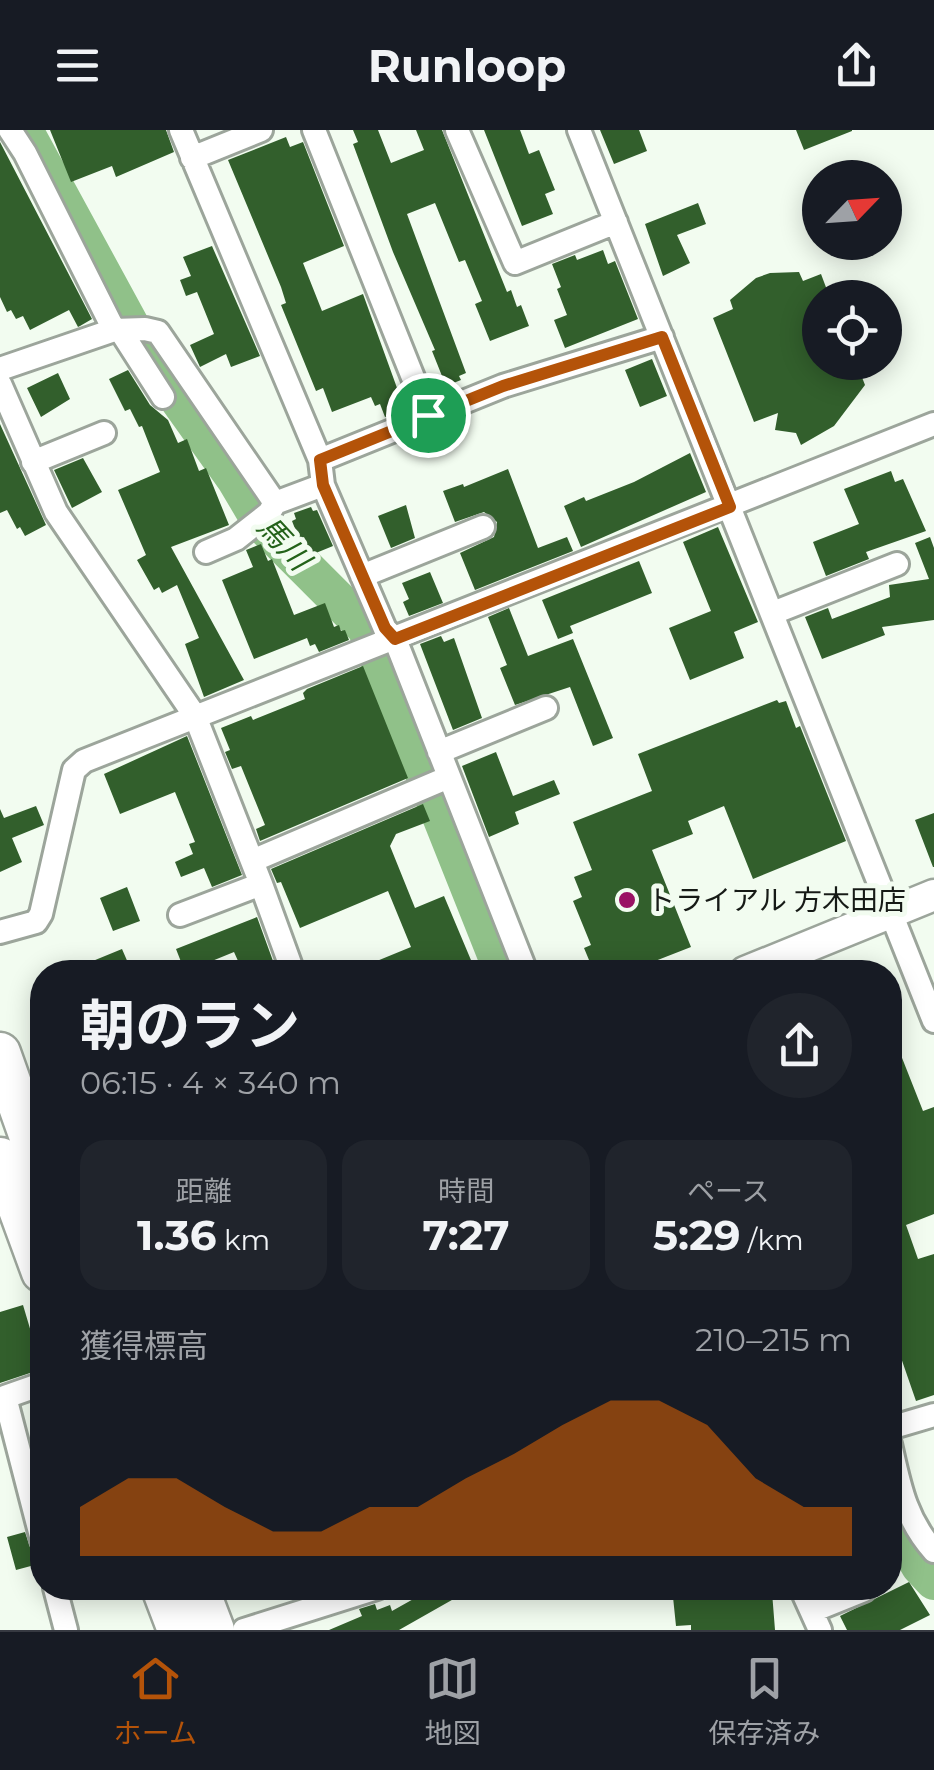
<!DOCTYPE html>
<html lang="ja">
<head>
<meta charset="utf-8">
<style>
  body { margin:0; font-family:Montserrat,"Noto Sans JP",sans-serif; background:#20242c; color:#f1f3f6; height:100vh; display:flex; flex-direction:column; font-size:38px; white-space:nowrap }
  * { box-sizing:border-box; margin:0 }
  p { font-size:32px; color:#9ea1a6 }
  .icon { flex:none; width:55px; height:55px; fill:none; stroke:currentColor; stroke-width:2; stroke-linecap:round; stroke-linejoin:round }
  .map { position:relative; flex:1; overflow:hidden }
  .details { position:absolute; left:30px; top:830px; width:872px; height:640px; display:flex; flex-direction:column; background:#171b24; border-radius:40px; box-shadow:0 5px 25px #0003 }
  .details>* { flex:none }
  .needle { width:65px; rotate:65deg }
  .controls { position:absolute; left:802px; top:30px; display:grid; gap:20px }
  .controls a { display:grid; place-items:center; width:100px; height:100px; border-radius:50%; background:#171b24; box-shadow:0 5px 25px #0003; font-size:50px }
  .pin { position:absolute; display:grid; place-items:center; width:85px; height:85px; color:#fff; margin:-42px; border:5px solid #fff; border-radius:50%; box-shadow:0 2px 10px #0007 }
  .round { display:grid; place-items:center; flex:none; width:105px; height:105px; border-radius:52px; background:#20242c }
  .headline { display:flex; align-items:center; justify-content:space-between; height:170px; padding:0 50px }
  h1 { font-size:55px; font-weight:700; line-height:75px }
  .metrics { display:grid; grid-template-columns:repeat(3,1fr); gap:15px; height:170px; padding:10px 50px }
  .metrics div { display:grid; align-content:center; border-radius:25px; background:#20242c; text-align:center }
  .metrics b { font-size:42px; font-weight:700 }
  .metrics small { font-size:28px; font-weight:400 }
  .metrics p { font-size:28px }
  .chart { height:280px; padding:20px 50px }
  .chart p { display:flex; justify-content:space-between }
  .chart svg { width:100%; height:180px; margin-top:10px; fill:#b45309; opacity:.7 }
  header { display:flex; justify-content:space-between; align-items:center; height:130px; padding:0 50px; background:#171b24; font-size:45px; font-weight:700 }
  .tab-bar { display:flex; justify-content:space-around; align-items:center; height:140px; border-top:2px solid #363941; background:#171b24; font-size:28px; color:#9ea1a6 }
  .tab-bar a { display:grid; justify-items:center; gap:5px }
  .tab-bar .selected { color:#b45309 }
  .map>svg:first-child { display:block }
</style>
</head>
<body>
<header><svg class="icon" aria-label="menu" viewBox="0 0 24 24"><path d="M4 6h16M4 12h16M4 18h16"/></svg>Runloop<svg class="icon" aria-label="share" viewBox="0 0 24 24"><path d="M12 15V3M7 8l5-5 5 5M5 13v7h14v-7"/></svg></header>
<div class="map">
<svg width="934" height="1500" viewBox="0 0 934 1500">
  <rect width="100%" height="100%" fill="#f2fcf0"/>
  <g fill="none" stroke-linecap="round" stroke-linejoin="round">
    <path stroke="#90c189" stroke-width="38" d="M24 0 146 224 236 350 262 394 366 498 503 842
      M890 1384 920 1436 934 1451"/>
  </g>
  <path fill="#325f2c" d="M50 0H166L174 22 116 47 112 36 71 52Z
    M353 0H378L391 33 424 20 416 0H442L507 162 511 160 517 177 521 175 529 196 490 211 475 174 482 171 465 130 459 132 435 73 407 84 466 243 459 246 461 250 446 256 432 221 435 220 393 122 353 14 358 12Z
    M484 0H520L529 24 539 20 555 60 545 64 553 84 522 96Z
    M600 0H639L647 21 614 34Z
    M796 0H852V1L804 20Z
    M286 7 290 17 303 12 344 116 303 133 322 181 363 164 405 280 385 287 380 274 375 276 371 267 332 282 323 258 316 261 281 175 286 173 281 157 228 30Z
    M0 12 92 189 80 196 78 197 69 180 30 200 23 186 16 189 11 180 7 182 0 167Z
    M698 73 706 94 677 105 690 133 663 146 645 94Z
    M212 116 260 226 231 237 226 224 200 237 190 215 214 204 197 162 186 166 180 150 191 146 183 127Z
    M603 120 608 134 615 131 638 189 565 218 554 190 567 185 557 159 561 157 552 134 575 125 577 130Z
    M799 142 803 151 821 144 830 168H820V232H856L865 255 834 296 801 315 796 303 775 300 778 283 754 292 713 188 733 179 730 170 756 148 770 143Z
    M652 229 667 266 640 277 625 240Z
    M128 240 150 275 168 290 178 313 187 309 199 341 206 338 229 395 171 417 244 550 204 567 185 514 199 508 177 455 162 463 159 457 154 460 137 430 146 425 118 360 160 342 142 296 139 297 130 279 125 281 109 249Z
    M58 243 70 269 41 287 27 258Z
    M0 294 46 395 25 406 20 397 17 399 7 380 0 383Z
    M690 323 706 362 581 417 564 376 584 367 586 371 634 352Z
    M83 328 102 362 72 378 54 340Z
    M508 339 538 418 567 407 573 421 475 460 460 423 494 407 497 392 484 382 455 392 443 361 463 354 464 357Z
    M891 341 895 352 903 349 926 401 866 422 869 429 826 446 813 412 859 394 844 359Z
    M406 375 415 408 391 418 378 386Z
    M311 377 313 381 317 380 333 416 311 425 304 407 299 409 292 391 296 389 294 383Z
    M718 397 758 492 734 502 744 528 690 550 669 498 711 481 683 412Z
    M930 407 934 418V490L882 497 885 505 822 529 805 487 828 478 832 489 890 467 889 455 929 449 915 413Z
    M261 414 268 431 272 429 294 485 325 473 334 497 339 495 341 501 345 500 349 510 319 522 315 514 310 516 307 508 254 529 222 450 253 437 246 420Z
    M639 431 652 463 570 496 573 503 558 509 542 470Z
    M430 442 443 473 409 486 403 472 409 469 402 453Z
    M509 478 528 526 573 509 613 608 593 616 570 557 515 575 500 538 507 535 488 487Z
    M441 506 444 512 454 508 482 588 453 600 420 514Z
    M363 536 408 648 260 711 256 699 265 695 241 636 232 639 225 622 230 620 221 598 251 586 253 590 305 569 303 563 307 559Z
    M777 570 779 573 786 571 796 598 800 596 846 711 753 749 724 676 688 691 693 704 652 720 691 817 627 842H594L584 818 591 815 573 771 582 767 574 747 592 740 573 692 652 661 638 624Z
    M187 606 242 745 212 757 204 738 181 747 175 732 193 724 189 714 195 712 175 662 120 684 104 644Z
    M496 622 513 666 554 650 560 664 515 682 519 694 489 707 462 636Z
    M423 674 430 691 396 704 390 716 415 778 444 766 476 842H350L411 817 388 761 300 798 281 752 277 753 271 739Z
    M36 676 44 695 12 708 22 732 0 742V679L4 688Z
    M934 683V737H933L915 690Z
    M127 757 140 791 113 801 100 768Z
    M257 787 277 842H243L234 822 185 842 176 819Z
    M122 819 132 842H66Z
    M891 900 923 981 934 977V1084L906 1095 918 1129 934 1124V1265L916 1271 890 1196Z
    M23 1175 42 1239 0 1253V1182Z
    M25 1402 31 1420 40 1425 42 1433 16 1440 7 1407Z
    M909 1452 930 1485 900 1500H847L840 1486Z
    M433 1458H473L399 1500H329L362 1486 359 1479 375 1474 377 1480 390 1475 392 1481Z
    M677 1458H753L754 1463 772 1462 775 1500H691V1495L676 1496 673 1467H678Z"/>
  <g fill="none" stroke-linecap="round" stroke-linejoin="round">
    <g stroke="#9ca59b" stroke-width="28">
      <path id="minor" d="M181 0 320 330 503 256 662 207
        M314 0 428 285
        M457 0 515 133 616 92
        M579 0 934 891
        M192 28 261 0
        M114 200 145 199 158 202 275 373
        M120 200 163 267
        M0 239 114 200 25 23 10 0
        M0 254 56 382 195 586 261 754 180 785
        M320 330 323 355 385 499 395 509 526 842
        M33 332 104 303
        M206 422 236 409 269 383 275 373 323 355
        M362 446 483 397
        M773 483 897 434
        M439 622 546 578
        M252 731 449 647
        M261 754 293 842
        M0 802 36 792 41 784 74 640 84 631 934 294
        M42 1254 5 1267 42 1410
        M890 1298 934 1285
        M890 1314C899 1354 905 1389 934 1421
        M55 1458 66 1500
        M801 1458 820 1500
        M812 1481 864 1460
        M244 1500 377 1458"/>
    </g>
    <g stroke="#9ca59b" stroke-width="35">
      <path id="tertiary" d="M745 842 934 765"/>
    </g>
    <g stroke="#9ca59b" stroke-width="45">
      <path id="trunk" d="M0 923 42 1041
        M0 1028 42 1142
        M162 1458 178 1500
        M198 1458 214 1500"/>
    </g>
    <use href="#minor" stroke="#fff" stroke-width="22"/>
    <use href="#tertiary" stroke="#fff" stroke-width="30"/>
    <use href="#trunk" stroke="#fff" stroke-width="40"/>
  </g>
  <g fill="none" stroke-linecap="round" stroke-linejoin="round">
    <g stroke="#fff" stroke-width="20">
      <path id="route" d="M662 207 730 377 395 509 385 498 323 355 320 330 503 256Z"/>
    </g>
    <use href="#route" stroke="#b45309" stroke-width="12"/>
  </g>
  <circle fill="#9a1264" stroke="#f2fcf0" stroke-width="4" cx="627" cy="770" r="10"/>
  <g text-anchor="middle" dominant-baseline="central" stroke-width="10" stroke-linejoin="round" paint-order="stroke">
    <g font-size="28" fill="#161a16" stroke="#f2fcf0" text-anchor="start">
      <text x="647" y="770">トライアル 方木田店</text>
    </g>
    <g font-size="30" font-style="italic" fill="#236219" stroke="#f2fcf0">
      <text transform="translate(284 413) rotate(47)">馬川</text>
    </g>
  </g>
</svg>
<div class="controls">
<a><svg class="needle" viewBox="-14 -14 28 28"><path d="M0-13l5 13h-10z" fill="#e53935"/><path d="M0 13l5-13h-10z" fill="#9ea1a6"/></svg></a>
<a><svg class="icon" aria-label="locate" viewBox="0 0 24 24"><circle cx="12" cy="12" r="6"/><path d="M12 2v4M12 18v4M2 12h4M18 12h4"/></svg></a>
</div>
<div class="pin" style="left:428px;top:285px;background:#1e9e55"><svg class="icon" aria-label="arrive" viewBox="0 0 24 24"><path d="M6 21V4h12l-3 4 3 4H6"/></svg></div>
<section class="details">
<div class="headline"><div><h1>朝のラン</h1><p>06:15 · 4 × 340 m</p></div><a class="round"><svg class="icon" aria-label="share" viewBox="0 0 24 24"><path d="M12 15V3M7 8l5-5 5 5M5 13v7h14v-7"/></svg></a></div>
<div class="metrics">
<div><p>距離</p><b>1.36<small> km</small></b></div>
<div><p>時間</p><b>7:27</b></div>
<div><p>ペース</p><b>5:29<small> /km</small></b></div>
</div>
<div class="chart"><p><span>獲得標高</span>210–215 m</p>
<svg viewBox="0 0 160 44" preserveAspectRatio="none"><path d="M0 44V32L10 25L20 25L30 32L40 38L50 38L60 32L70 32L80 25L90 19L100 12L110 6L120 6L130 12L140 25L150 32L160 32V44z"/></svg>
</div>
</section>
</div>
<nav class="tab-bar">
<a class="selected"><svg class="icon" aria-label="home" viewBox="0 0 24 24"><path d="M3 11l9-7 9 7M6 9v11h12V9"/></svg>ホーム</a>
<a><svg class="icon" aria-label="map" viewBox="0 0 24 24"><path d="M3 6l6-2 6 2 6-2v14l-6 2-6-2-6 2zM9 4v14M15 6v14"/></svg>地図</a>
<a><svg class="icon" aria-label="saved" viewBox="0 0 24 24"><path d="M7 4h10v16l-5-4-5 4z"/></svg>保存済み</a>
</nav>
</body>
</html>
